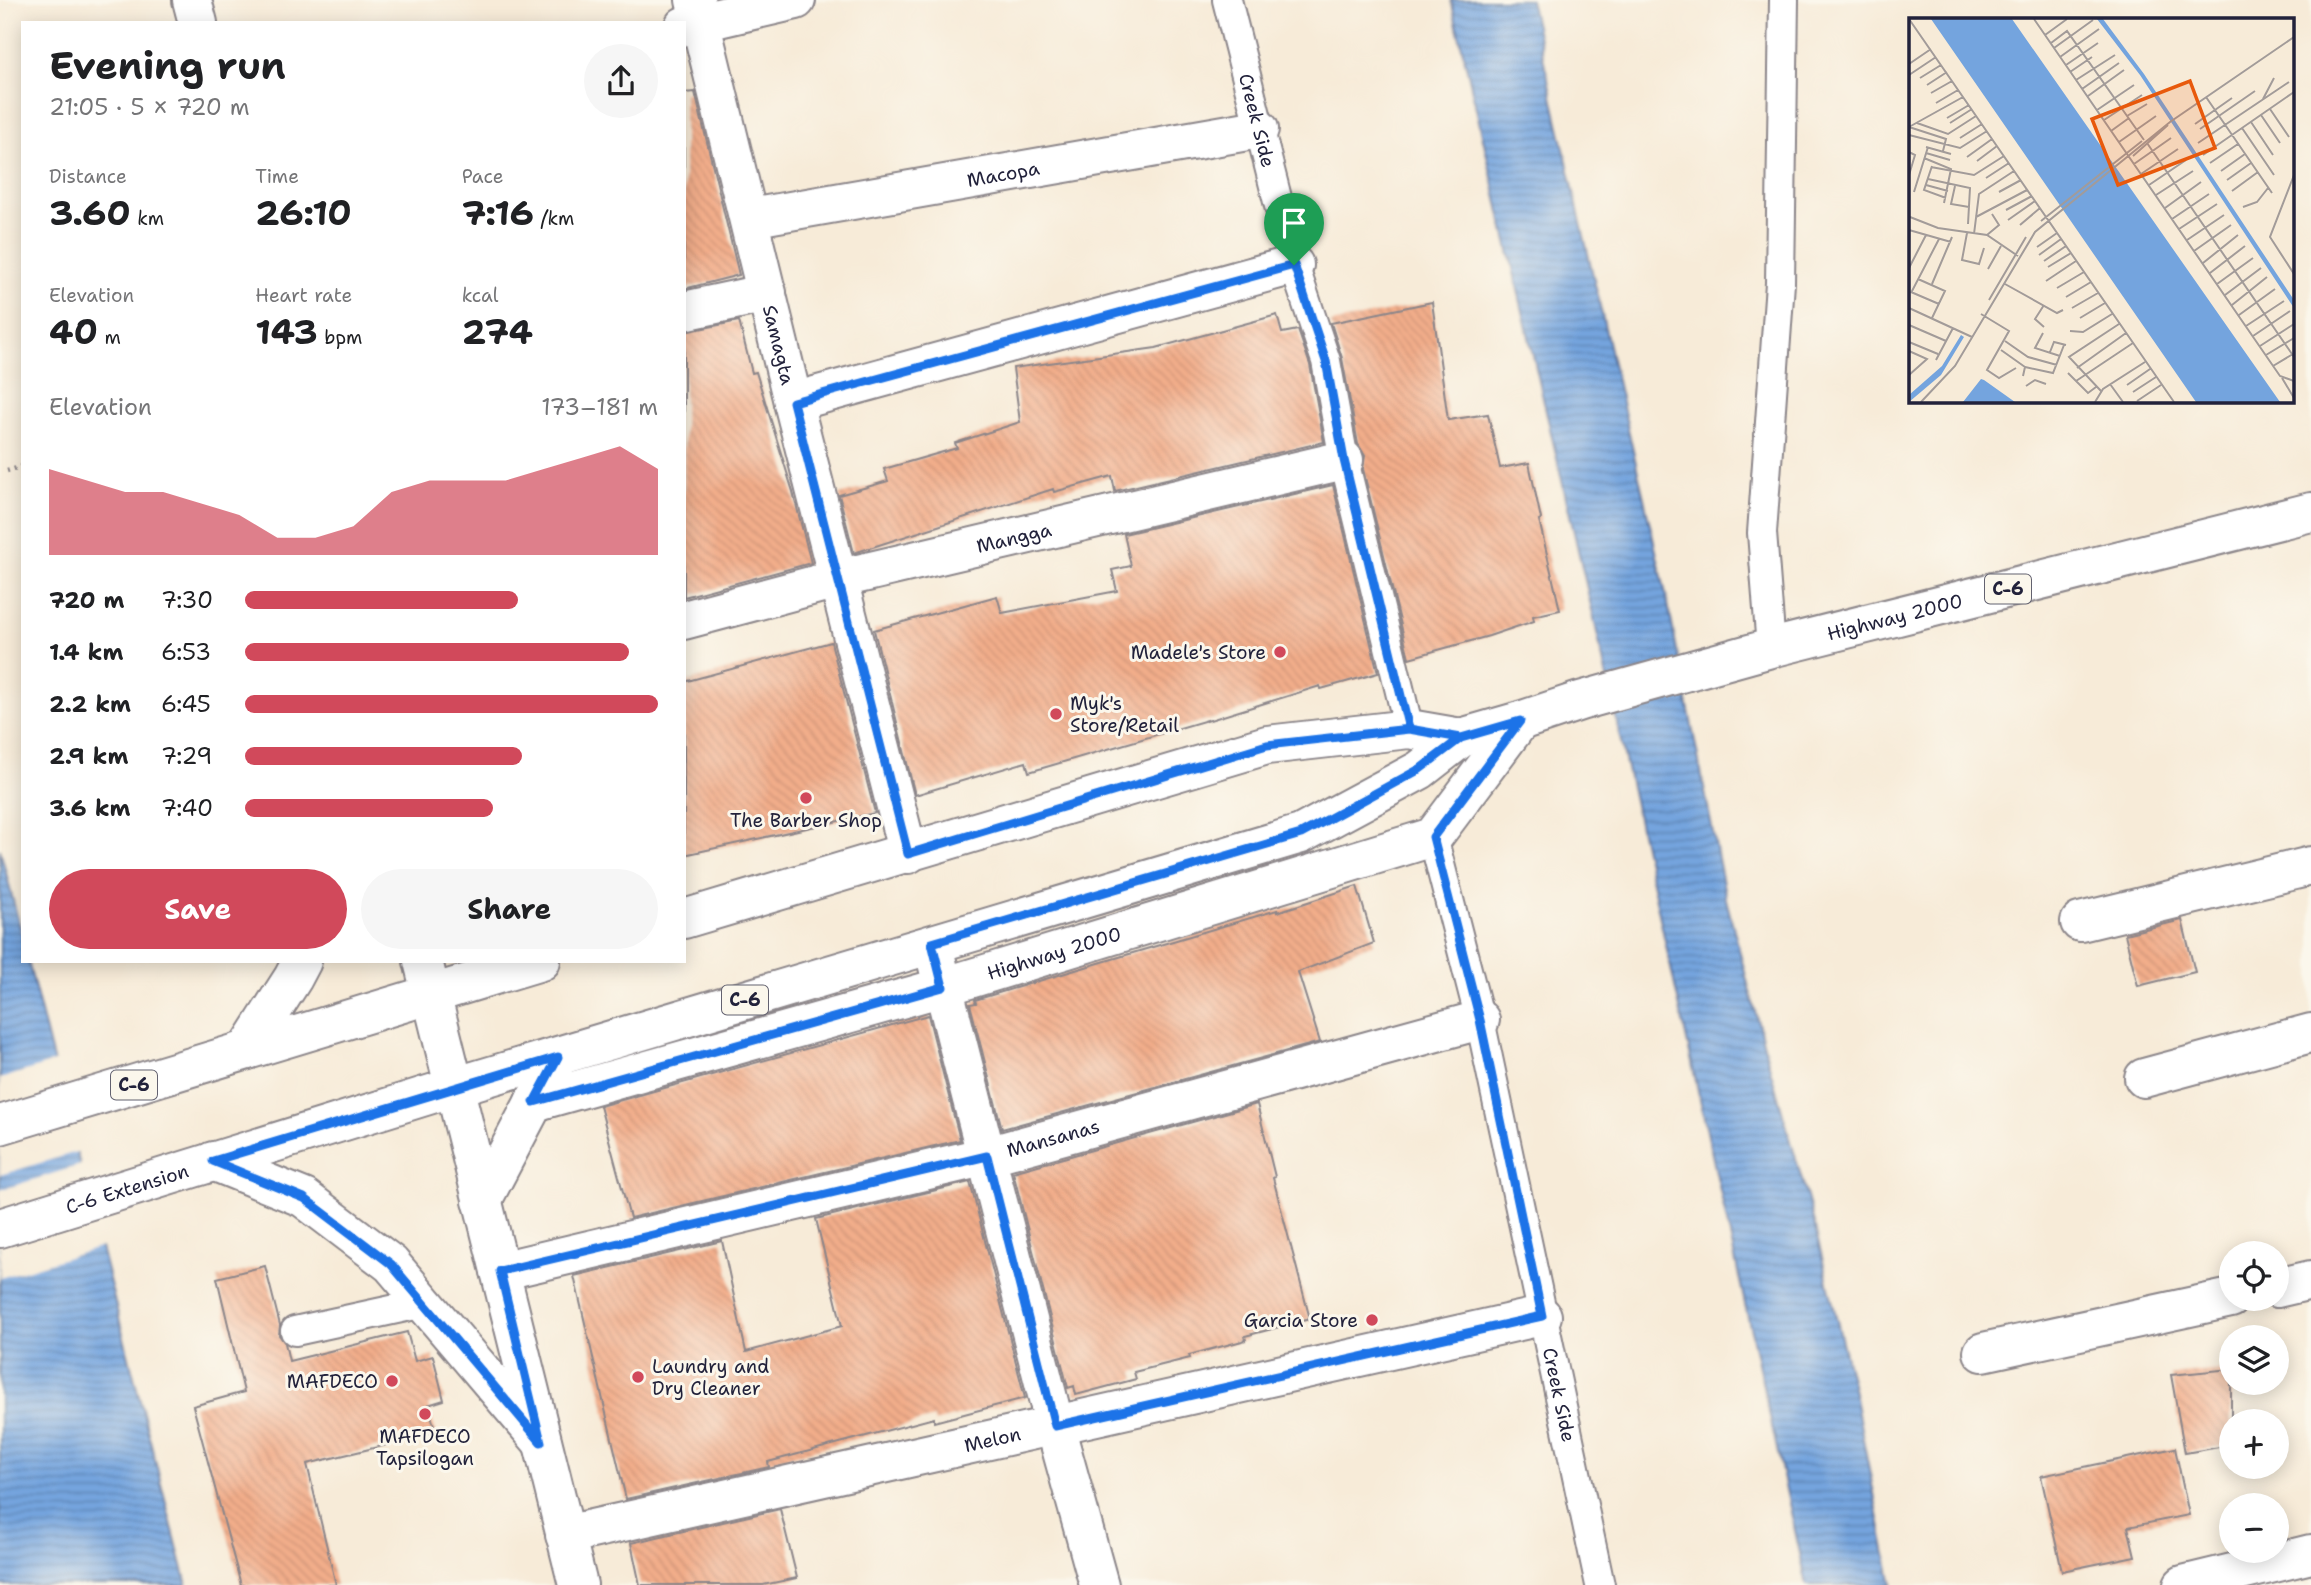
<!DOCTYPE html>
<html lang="en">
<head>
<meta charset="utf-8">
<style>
  body { margin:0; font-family:"Shantell Sans",sans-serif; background:#f6f6f6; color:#202124; height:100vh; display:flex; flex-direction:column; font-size:26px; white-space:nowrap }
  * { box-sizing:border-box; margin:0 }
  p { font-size:23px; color:#757577 }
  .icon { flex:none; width:38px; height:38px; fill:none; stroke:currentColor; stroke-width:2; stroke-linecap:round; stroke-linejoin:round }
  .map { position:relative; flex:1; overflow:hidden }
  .side { position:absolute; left:21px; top:21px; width:665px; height:942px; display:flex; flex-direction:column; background:#fff; border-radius:0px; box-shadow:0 4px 18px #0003 }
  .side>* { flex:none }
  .fabs { position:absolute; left:2219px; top:1241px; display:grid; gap:14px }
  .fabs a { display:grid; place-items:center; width:70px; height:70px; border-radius:50%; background:#fff; box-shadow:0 4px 18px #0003; font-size:35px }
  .pin { position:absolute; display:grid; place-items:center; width:60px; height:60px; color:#fff; margin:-72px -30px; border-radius:50% 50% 50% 0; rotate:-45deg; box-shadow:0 0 7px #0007 }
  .pin .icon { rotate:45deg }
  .round { display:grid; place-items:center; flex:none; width:74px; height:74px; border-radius:37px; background:#f6f6f6 }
  .overview { display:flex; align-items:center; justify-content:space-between; height:119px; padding:0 28px }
  h1 { font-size:38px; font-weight:700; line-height:52px }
  .stats { display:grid; grid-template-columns:repeat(3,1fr); gap:10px; height:119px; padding:7px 28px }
  .stats div { display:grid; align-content:center }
  .stats b { font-size:35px; font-weight:700 }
  .stats small { font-size:19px; font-weight:400 }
  .stats p { font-size:19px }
  .chart { height:196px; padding:14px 28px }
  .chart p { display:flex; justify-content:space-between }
  .chart svg { width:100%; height:126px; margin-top:7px; fill:#d1495b; opacity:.7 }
  .primary-button { display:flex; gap:14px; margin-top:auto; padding:14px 28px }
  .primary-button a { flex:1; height:80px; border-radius:42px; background:#d1495b; color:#fff; font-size:28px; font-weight:700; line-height:80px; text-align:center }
  .primary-button a+a { background:#f6f6f6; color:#202124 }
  ul { padding:0 28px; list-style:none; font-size:23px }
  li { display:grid; grid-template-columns:112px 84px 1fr; align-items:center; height:52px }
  li i { height:18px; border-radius:9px; background:#d1495b }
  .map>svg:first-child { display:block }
</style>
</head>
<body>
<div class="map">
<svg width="2311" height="1585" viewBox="0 0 2311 1585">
  <defs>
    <pattern id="water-rules" width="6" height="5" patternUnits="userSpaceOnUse" patternTransform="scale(1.75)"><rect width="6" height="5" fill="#74a4de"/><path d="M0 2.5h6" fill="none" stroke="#5f85b5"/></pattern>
    <pattern id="building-back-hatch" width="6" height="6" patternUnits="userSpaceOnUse" patternTransform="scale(1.75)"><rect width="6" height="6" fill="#f2ad8a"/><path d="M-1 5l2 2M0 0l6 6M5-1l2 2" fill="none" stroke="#cf9578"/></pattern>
  </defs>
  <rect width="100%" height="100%" fill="#fbf7ec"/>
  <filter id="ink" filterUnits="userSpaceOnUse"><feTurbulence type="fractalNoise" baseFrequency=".0143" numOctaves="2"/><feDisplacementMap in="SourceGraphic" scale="14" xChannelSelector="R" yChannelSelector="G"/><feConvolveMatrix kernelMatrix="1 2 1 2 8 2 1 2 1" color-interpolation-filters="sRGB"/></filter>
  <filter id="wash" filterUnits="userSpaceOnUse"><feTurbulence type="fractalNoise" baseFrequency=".00686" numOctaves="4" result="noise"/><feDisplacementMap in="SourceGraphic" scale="28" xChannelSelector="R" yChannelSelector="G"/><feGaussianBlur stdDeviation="1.57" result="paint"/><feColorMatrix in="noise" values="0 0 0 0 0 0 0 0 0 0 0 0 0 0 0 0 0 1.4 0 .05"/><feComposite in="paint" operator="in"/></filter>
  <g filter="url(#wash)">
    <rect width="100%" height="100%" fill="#f7ebd8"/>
    <path fill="url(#water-rules)" stroke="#4b638c" stroke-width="2" d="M1451 0H1530L1667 599 1726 899 1769 1065 1811 1211 1853 1388 1892 1585H1807L1594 619Z
      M0 849 23 939V961H28L187 1585H0Z"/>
    <path fill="#f7ebd8" d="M57 1061 80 1151 0 1175V1079Z
      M84 1164 105 1246 0 1278V1190Z"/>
    <g id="blocks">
      <path fill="url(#building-back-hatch)" d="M695 92 739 275 684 289V93Z
        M1432 302 1448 420 1488 414 1500 468 1529 463 1541 519 1539 520 1560 610 1533 616 1534 621 1489 636 1409 658 1363 469 1365 456 1358 444 1342 358 1331 323Z
        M1277 315 1282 333 1298 330 1310 365 1324 442 1115 491 1112 476 1054 492 1053 489 854 553 839 495 888 481 884 469 957 448 955 443 1020 422 1013 368 1156 348Z
        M739 321 752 373 756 372 793 492 811 563 684 597V332Z
        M1333 485 1378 673 1321 689 1320 686 1207 721V720L1029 772 1026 762 915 795 874 630 997 596 1002 613 1117 591 1112 570 1131 566 1124 534Z
        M831 642 875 813 684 855V682Z
        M1357 886 1374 943 1298 972 1320 1042 1002 1129 970 1004 976 1003 975 1000 1277 910V912Z
        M2182 920 2195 972 2138 986 2125 934Z
        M928 1015 960 1140 630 1218 600 1106Z
        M1257 1104 1275 1177 1273 1178 1310 1319 1245 1336 1246 1340 1189 1355 1190 1358 1134 1372 1136 1379 1076 1395 1074 1386 1068 1388 1013 1172Z
        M970 1182 1025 1398 934 1422V1418L768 1462 769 1467 626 1499 574 1276 722 1241 746 1352 842 1326 816 1219Z
        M265 1266 280 1325 279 1335 285 1343 289 1361 407 1332 415 1361 433 1356 444 1400 428 1405 436 1433 307 1464 336 1585H241L193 1406 244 1392 217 1278Z
        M2231 1369V1445L2185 1453 2171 1375Z
        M2175 1448 2189 1515 2128 1527 2135 1556 2062 1571 2041 1476Z
        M780 1509 797 1578 763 1585H640L631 1543Z"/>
    </g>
  </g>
  <g filter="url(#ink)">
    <use href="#blocks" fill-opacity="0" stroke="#8c868a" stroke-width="2"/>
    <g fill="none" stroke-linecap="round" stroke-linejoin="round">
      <g stroke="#8c868a" stroke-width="32">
        <g id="lane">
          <path id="s1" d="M1227 0 1294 265 1326 361 1344 460 1409 729"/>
          <path d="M1771 648 1762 533 1780 283 1784 0"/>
          <path id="s2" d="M1433 837 1480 1020 1600 1585"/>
          <path d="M295 1331 424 1303"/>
        </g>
      </g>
      <g stroke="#8c868a" stroke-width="42">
        <g id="street">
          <path id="s3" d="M695 0 793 402 908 854"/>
          <path d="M684 26 796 0"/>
          <path id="s4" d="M750 218 1259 129"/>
          <path d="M684 311 767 293"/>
          <path d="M793 402 1294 265"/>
          <path id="s5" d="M684 620 837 579 1344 460"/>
          <path d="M2080 922 2311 866"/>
          <path d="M937 962 1055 1426 1099 1585"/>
          <path d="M2144 1078 2311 1033"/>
          <path id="s6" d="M534 1102 943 987 1433 837 1520 721"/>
          <path id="s7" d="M500 1271 987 1156 1480 1020"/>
          <path d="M2277 1288 2311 1280"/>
          <path d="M1983 1352 2231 1298"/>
          <path id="s8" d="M565 1535 1542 1316"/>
          <path d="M2183 1585 2311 1554"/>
        </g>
      </g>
      <g stroke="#8c868a" stroke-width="42">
        <path id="secondary" d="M192 0 198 23
          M423 961 578 1585"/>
      </g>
      <g stroke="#8c868a" stroke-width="42">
        <g id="primary">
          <path d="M684 919 1267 745 1409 729 1461 738"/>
          <path d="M247 1050 293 978 302 961"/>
          <path d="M0 1125 541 961"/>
          <path d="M213 1161 304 1198 391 1264 542 1442"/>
          <path d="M482 1201 558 1057"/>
          <path id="s9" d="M0 1228 454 1087 1301 834 1420 770 1461 738 1520 721 1580 701 1771 648 2311 512"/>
        </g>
      </g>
      <path stroke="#8c868a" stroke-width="4.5" stroke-dasharray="2 5" stroke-linecap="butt" d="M7 471 23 466"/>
      <use href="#lane" stroke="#fff" stroke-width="28"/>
      <use href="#street" stroke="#fff" stroke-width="38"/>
      <use href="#secondary" stroke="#fff" stroke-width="38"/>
      <use href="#primary" stroke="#fff" stroke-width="38"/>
    </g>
  </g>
  <g fill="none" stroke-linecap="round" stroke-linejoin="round" filter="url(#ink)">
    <g stroke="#fff" stroke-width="14">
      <path id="route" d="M1294 265 1326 361 1344 460 1409 729 1461 738 1420 769 1301 834 932 943 943 987 534 1102 558 1057 213 1161 304 1198 391 1264 541 1442 500 1271 987 1156 1055 1426 1542 1316 1480 1020 1433 837 1520 721 1461 738 1409 729 1267 745 908 854 793 402 1294 265"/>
    </g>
    <use href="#route" stroke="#1a73e8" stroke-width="9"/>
  </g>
  <g fill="#d1495b" stroke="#fbf7ec" stroke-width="2.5">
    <circle cx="1280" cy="652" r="7"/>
    <circle cx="1056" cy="714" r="7"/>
    <circle cx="806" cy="798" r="7"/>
    <circle cx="1372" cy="1320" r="7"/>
    <circle cx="638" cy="1377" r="7"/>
    <circle cx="392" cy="1381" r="7"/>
    <circle cx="425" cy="1414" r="7"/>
  </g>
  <g text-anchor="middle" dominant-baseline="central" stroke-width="6" stroke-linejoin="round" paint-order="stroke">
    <g fill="#fbf7ec" stroke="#636270" stroke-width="2">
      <rect x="1985" y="574.5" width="46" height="29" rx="5"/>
      <rect x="722" y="985.5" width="46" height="29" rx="5"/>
      <rect x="111" y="1070.5" width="46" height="29" rx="5"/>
    </g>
    <g font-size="18" font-weight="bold" fill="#22223b">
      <text x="2008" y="589">C-6</text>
      <text x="745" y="1000">C-6</text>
      <text x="134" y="1085">C-6</text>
    </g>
    <g font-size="19" fill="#22223b" stroke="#fbf7ec">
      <text stroke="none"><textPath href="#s1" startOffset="124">Creek Side</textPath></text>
      <text stroke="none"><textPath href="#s4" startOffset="257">Macopa</textPath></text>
      <text stroke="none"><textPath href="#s3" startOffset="355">Samagta</textPath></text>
      <text stroke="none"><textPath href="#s5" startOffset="340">Mangga</textPath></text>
      <text stroke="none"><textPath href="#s9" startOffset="1997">Highway 2000</textPath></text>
      <text stroke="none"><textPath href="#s6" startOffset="541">Highway 2000</textPath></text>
      <text stroke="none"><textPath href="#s7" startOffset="569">Mansanas</textPath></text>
      <text stroke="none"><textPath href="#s9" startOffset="133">C-6 Extension</textPath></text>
      <text stroke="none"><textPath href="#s2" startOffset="572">Creek Side</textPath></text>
      <text stroke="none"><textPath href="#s8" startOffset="438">Melon</textPath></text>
    </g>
    <g font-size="19" fill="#22223b" stroke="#fbf7ec" text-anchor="end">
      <text x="1266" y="652">Madele's Store</text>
      <text x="1070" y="703" text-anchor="start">Myk's<tspan x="1070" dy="22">Store/Retail</tspan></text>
      <text x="806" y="820" text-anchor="middle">The Barber Shop</text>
      <text x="1358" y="1320">Garcia Store</text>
      <text x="652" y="1366" text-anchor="start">Laundry and<tspan x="652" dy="22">Dry Cleaner</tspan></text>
      <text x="378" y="1381">MAFDECO</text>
      <text x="425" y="1436" text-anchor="middle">MAFDECO<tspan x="425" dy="22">Tapsilogan</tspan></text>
    </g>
  </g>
  <g transform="translate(1909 18)">
    <rect width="385" height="385" fill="#f7ebd8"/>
    <path d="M22 1H103L371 384H287ZM188 1H194L235 56 385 282V290L231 57ZM52 317 55 319 32 357 0 384V377L33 348ZM72 361 75 362 106 384H54Z" fill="#74a4de"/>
    <path fill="none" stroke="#a29b99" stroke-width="2" d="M0 1 265 384M125 1 371 358 385 363M136 17 158 1M142 25 158 13 235 122M145 30 184 2M151 39 190 11M0 46 22 31M157 47 189 25M161 54 183 39M0 57 27 39M11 60 32 47M167 62 206 37M18 67 38 54M173 71 210 45M22 75 43 63M179 78 215 52M297 79 363 175M354 81 365 60M27 85 49 72M361 91 380 119M188 92 225 67M352 97 371 125M218 98 238 86M38 100 60 87M195 102 233 77M342 104 364 137M8 105 39 116 67 98M41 105 63 91M286 106 323 80M0 109 54 79M0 109 37 121 34 133M333 110 365 157M291 111 346 73M202 113 220 100M0 117 51 130 78 113M51 120 73 106M210 124 247 98M238 125 385 339M289 125 380 64M17 129 42 136M0 134 6 137 0 157M17 135 41 142M294 137 385 74M224 138 259 107M58 139 83 121M15 140 42 151 35 185M68 143 88 128M301 145 329 126M225 146 262 120M23 148 15 172 37 180M22 149 65 157 95 138M312 153 336 136M232 156 269 131M385 157 361 219 385 256M77 160 100 145M19 161 61 170 59 206M318 162 342 145M17 167 39 173M240 167 277 142M46 168 42 186 60 189M323 173 349 154M5 174 19 129M90 174 112 162M247 177 284 153M334 189 348 184 359 170M256 190 292 164M97 192 123 178M1 199 29 210 78 217 109 238M67 199 118 172M263 201 300 176M99 202 126 183M132 203 233 123M111 207 131 190M270 211 308 186M0 212 42 224M58 215 53 242 70 246 75 230M65 216 70 176 105 153M78 217 90 207 83 196M278 222 315 197M128 229 148 215M285 233 322 207M130 237 152 221M135 243 157 228M294 245 329 217M139 249 162 235M0 250 17 217M79 251 92 228M301 255 336 228M9 261 36 273 23 300M137 263 167 243M23 266 43 219M96 266 148 295 154 292M308 266 344 240M148 270 175 254M2 274 30 286M2 275 30 221M316 277 352 250M157 279 182 264M80 282 117 219M323 287 358 259M0 290 63 319M163 290 189 275M72 296 100 313 78 352 90 360 107 350M330 297 366 271M171 300 196 285M0 307 37 323M337 308 375 283M135 309 126 301 135 287M161 313 174 314 203 296M134 315 126 330 151 338M344 318 381 293M96 323 119 339 148 347M0 324 29 336M351 328 385 306M92 332 116 349M0 333 18 341 0 357M141 334 145 324 157 327M357 337 385 320M27 342 44 310M364 348 384 336M168 350 217 315M159 355 179 375 187 369M114 358 116 349 144 355 155 327M373 360 385 380M167 363 224 325M201 366 214 384M218 367 241 351M117 368 126 362 137 366M192 373 160 339 210 306M224 374 247 359M228 383 252 367M12 384 46 348 126 214 261 104 385 19M186 384 194 371 236 344"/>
    <path fill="#e8590c" fill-opacity="0.15" stroke="#e8590c" stroke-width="3.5" d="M281 63 306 130 209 167 183 101Z"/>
    <rect width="385" height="385" fill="none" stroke="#22223b" stroke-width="3.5"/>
  </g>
</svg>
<div class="fabs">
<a><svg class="icon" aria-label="locate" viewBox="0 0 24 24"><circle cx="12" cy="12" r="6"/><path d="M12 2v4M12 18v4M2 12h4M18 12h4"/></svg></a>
<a><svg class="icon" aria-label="layers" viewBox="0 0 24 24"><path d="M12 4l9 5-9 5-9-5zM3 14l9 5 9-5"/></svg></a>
<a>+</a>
<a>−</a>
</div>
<div class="pin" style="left:1294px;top:265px;background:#1e9e55"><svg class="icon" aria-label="arrive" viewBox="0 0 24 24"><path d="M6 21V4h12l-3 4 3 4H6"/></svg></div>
<section class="side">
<div class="overview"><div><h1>Evening run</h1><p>21:05 · 5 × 720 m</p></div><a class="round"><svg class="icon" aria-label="share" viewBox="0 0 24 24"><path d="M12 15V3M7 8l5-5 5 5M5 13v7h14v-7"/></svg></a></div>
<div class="stats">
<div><p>Distance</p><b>3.60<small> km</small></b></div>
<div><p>Time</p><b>26:10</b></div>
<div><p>Pace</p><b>7:16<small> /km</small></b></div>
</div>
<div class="stats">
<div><p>Elevation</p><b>40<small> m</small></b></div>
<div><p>Heart rate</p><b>143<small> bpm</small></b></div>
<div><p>kcal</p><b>274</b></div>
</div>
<div class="chart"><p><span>Elevation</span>173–181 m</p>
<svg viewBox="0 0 160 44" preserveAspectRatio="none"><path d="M0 44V14L10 18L20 22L30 22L40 26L50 30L60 38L70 38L80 34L90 22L100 18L110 18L120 18L130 14L140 10L150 6L160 14V44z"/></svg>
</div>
<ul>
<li><b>720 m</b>7:30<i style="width:66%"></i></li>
<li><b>1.4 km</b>6:53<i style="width:93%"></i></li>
<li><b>2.2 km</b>6:45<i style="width:100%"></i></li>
<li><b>2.9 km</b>7:29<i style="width:67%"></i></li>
<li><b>3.6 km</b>7:40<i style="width:60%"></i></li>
</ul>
<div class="primary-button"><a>Save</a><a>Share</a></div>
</section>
</div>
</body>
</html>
